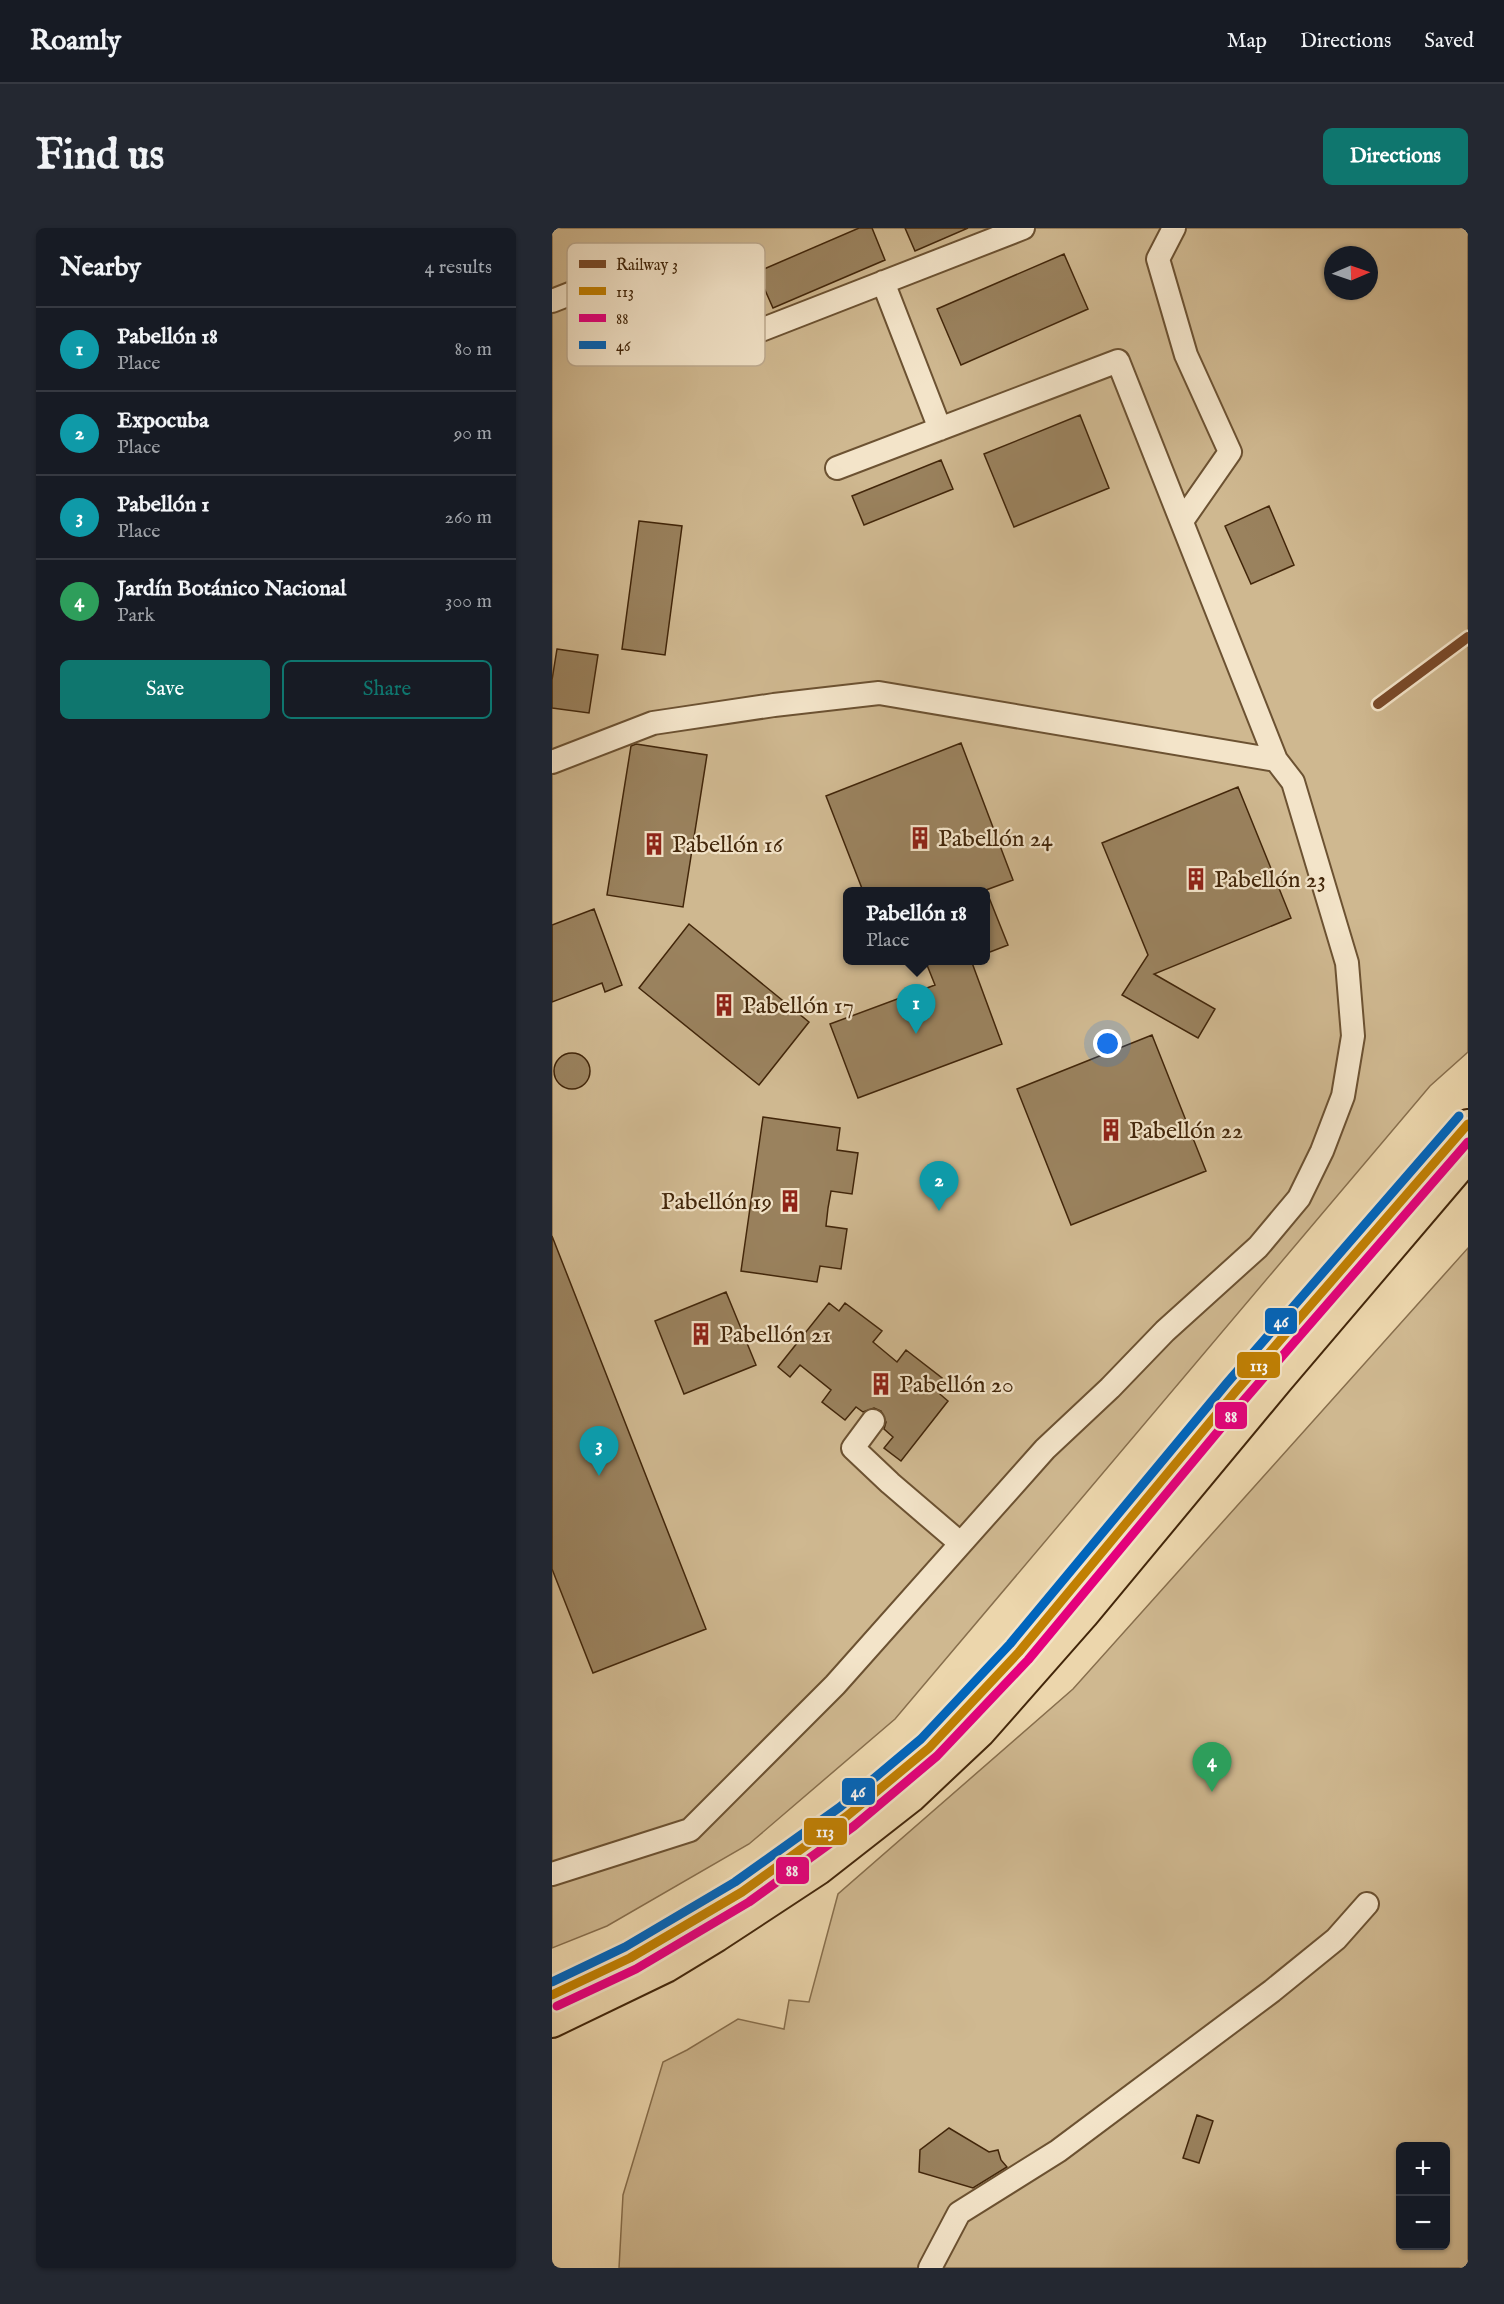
<!DOCTYPE html>
<meta charset="utf-8">
<style>
:root{--surface:#171b24;--page:#242831;--text:#f1f3f6;--muted:#9ea1a6;--line:#363941;--accent:#0f766e}
body{margin:0;font-family:"IM FELL English",serif;background:var(--page);color:var(--text)}
.controls{position:absolute;right:18px;bottom:18px;display:grid;overflow:hidden;border-radius:9px;box-shadow:0 2px 4px #0004}
.controls button{width:54px;height:54px;display:grid;place-items:center;padding:0;border:0;border-bottom:2px solid var(--line);background:var(--surface);color:var(--text);font:30px sans-serif}
.compass{position:absolute;left:772px;top:18px;width:54px;height:54px;border-radius:50%;background:var(--surface);box-shadow:0 2px 4px #0004;rotate:88deg}
.you{position:absolute;left:556px;top:816px;width:21px;height:21px;margin:-15px;border:4px solid #fff;border-radius:50%;background:#1a73e8;box-shadow:0 0 0 9px #1a73e833}
.badge{display:grid;place-items:center;width:39px;height:39px;border-radius:50%;background:var(--accent);color:#fff;font-size:20px;font-weight:700}
.pin{position:absolute;translate:-50% -50px;filter:drop-shadow(0 2px 3px #0008)}
.pin::after{content:'';position:absolute;top:32px;width:21px;height:18px;background:inherit;clip-path:polygon(0 0,100% 0,50% 100%)}
.popup{position:absolute;left:291px;top:659px;width:147px;height:78px;box-sizing:border-box;display:grid;place-content:center;border-radius:9px;background:var(--surface);filter:drop-shadow(0 2px 4px #0005);font-size:20px;white-space:nowrap;color:var(--muted)}
.popup b{font-size:22px;color:var(--text)}
.popup::after{content:'';position:absolute;left:50%;top:100%;margin-left:-12px;border:12px solid transparent;border-top-color:var(--surface)}
.list{margin:0;padding:0;list-style:none}
h2{display:flex;justify-content:space-between;align-items:center;height:78px;margin:0;padding:0 24px;font-size:26px}
h2 small{font-size:20px;font-weight:400;color:var(--muted)}
.list li{display:grid;grid-template-columns:39px 1fr auto;gap:18px;align-items:center;box-sizing:border-box;height:84px;padding:0 24px;border-top:2px solid var(--line)}
.list b{display:block;font-size:22px;white-space:nowrap}
.list p{margin:0;font-size:20px;white-space:nowrap;color:var(--muted)}
.list em{font-size:20px;font-style:normal;color:var(--muted)}
.actions{display:flex;gap:12px;padding:18px 24px}
.actions a{flex:1;padding:14px 0;border:2px solid var(--accent);border-radius:9px;text-align:center;font-size:21px;color:var(--accent)}
.actions .main{background:var(--accent);color:#fff}
.map{position:relative;flex:none;width:916px;height:2040px;overflow:hidden;border-radius:9px}
header{display:flex;align-items:center;gap:36px;box-sizing:border-box;height:84px;padding:0 30px;background:var(--surface);border-bottom:2px solid var(--line)}
header strong{font-size:28px}
nav{display:flex;gap:33px;margin-inline-start:auto;font-size:21px}
.intro{display:flex;align-items:center;justify-content:space-between;box-sizing:border-box;height:144px;padding:0 36px}
h1{margin:0;font-size:42px}
.button{padding:15px 27px;border-radius:9px;background:var(--accent);color:#fff;font-size:21px;font-weight:700}
main{display:flex;gap:36px;padding:0 36px}
aside{flex:1;background:var(--surface);border-radius:9px;box-shadow:0 2px 4px #0004}
.map>svg:first-child{display:block}
.green{fill:#cfb890;stroke:#886f4d;stroke-width:1.5;fill-rule:evenodd}
.building{fill:#9a825e;stroke:#42260a;stroke-width:1.5}
.lines{fill:none;stroke-linecap:round;stroke-linejoin:round}
.minor-casing{stroke:#6c5232;stroke-width:26}
.major-casing{stroke:#42260a;stroke-width:32}
.minor{stroke:#f3e4c9;stroke-width:22}
.major{stroke:#ecd6ac;stroke-width:28}
.bus-1-casing{stroke:#f3e4c9;stroke-width:14}
.bus-2-casing{stroke:#f3e4c9;stroke-width:14}
.bus-3-casing{stroke:#f3e4c9;stroke-width:14}
.bus-1{stroke:#c18003;stroke-width:9}
.bus-2{stroke:#e5007d;stroke-width:9}
.bus-3{stroke:#0065bd;stroke-width:9}
.rail-1-casing{stroke:#f3e4c9;stroke-width:15}
.rail-1{stroke:#7a4b2a;stroke-width:10}
.labels{text-anchor:middle;stroke-width:4.5;stroke-linejoin:round;paint-order:stroke}
.poi-label{font-size:24px;fill:#42260a;stroke:#f3e4c9;text-anchor:start}
.key{fill:#f3e4c9;stroke:#beab90;stroke-width:1.5}
.key-label{font-size:16px;fill:#42260a}
.line-badge{stroke:#f3e4c9;stroke-width:2}
.badge-label{font-size:16px;text-anchor:middle;font-weight:bold;fill:#fff}
</style>
<header>
<strong>Roamly</strong>
<nav><a>Map</a><a>Directions</a><a>Saved</a></nav>
</header>
<div class="intro"><h1>Find us</h1><a class="button">Directions</a></div>
<main>
<aside>
<h2>Nearby<small>4 results</small></h2>
<ul class="list">
<li><span class="badge" style="background:#0f9aa8">1</span><div><b>Pabellón 18</b><p>Place</p></div><em>80 m</em></li>
<li><span class="badge" style="background:#0f9aa8">2</span><div><b>Expocuba</b><p>Place</p></div><em>90 m</em></li>
<li><span class="badge" style="background:#0f9aa8">3</span><div><b>Pabellón 1</b><p>Place</p></div><em>260 m</em></li>
<li><span class="badge" style="background:#2e9e5b">4</span><div><b>Jardín Botánico Nacional</b><p>Park</p></div><em>300 m</em></li>
</ul>
<div class="actions"><a class="main">Save</a><a>Share</a></div>
</aside>
<div class="map">
<svg width="916" height="2040" viewBox="0 0 916 2040">
<rect width="100%" height="100%" fill="#ecd6ac"/>
<filter id="stains"><feTurbulence type="fractalNoise" baseFrequency=".00333" numOctaves="4"/><feColorMatrix values="0 0 0 0 .2 0 0 0 0 .09 0 0 0 0 .02 0 0 0 .5 -.17"/></filter>
<radialGradient id="worn" r=".72"><stop offset=".6" stop-color="#630" stop-opacity="0"/><stop offset="1" stop-color="#630" stop-opacity=".3"/></radialGradient>
<path class="green" d="M 0,0 L 916,0 L 916,824 L 878,858 L 343,1491 L 197,1616 L 55,1698 L 0,1720 ZM 781,27 L 817,27 L 817,63 L 781,63 ZM 295,664 L 433,664 L 433,732 L 295,732 Z
M 916,1020 L 916,2040 L 67,2040 L 71,1967 L 111,1834 L 135,1822 L 186,1791 L 232,1801 L 237,1772 L 257,1774 L 286,1666 L 521,1461 ZM 848,1918 L 894,1918 L 894,2018 L 848,2018 Z"/>
<path class="building" d="M 307,0 L 320,0 L 333,32 L 221,80 L 205,44 Z
M 353,0 L 416,0 L 363,23 Z
M 512,26 L 536,81 L 409,137 L 385,81 Z
M 528,187 L 557,260 L 462,299 L 432,226 Z
M 389,232 L 401,261 L 312,297 L 300,268 Z
M 717,278 L 742,337 L 699,356 L 673,298 Z
M 87,293 L 130,298 L 113,427 L 70,421 Z
M 5,421 L 46,427 L 37,485 L 0,480 L 0,452 Z
M 409,515 L 461,652 L 434,662 L 456,717 L 433,726 L 433,663 L 311,663 L 274,568 Z
M 84,516 L 155,527 L 131,679 L 55,667 L 79,518 Z
M 686,559 L 739,690 L 602,746 L 663,781 L 646,810 L 570,767 L 596,727 L 550,615 Z
M 42,681 L 70,757 L 53,764 L 50,755 L 0,774 L 0,697 Z
M 137,696 L 257,794 L 207,857 L 87,760 Z
M 373,732 L 419,732 L 450,816 L 306,870 L 278,796 L 383,757 Z
M 600,807 L 654,943 L 519,997 L 465,861 Z
M2 843a18 18 0 1 1 36 0a18 18 0 1 1-36 0Z
M 211,889 L 288,900 L 285,922 L 306,925 L 300,966 L 279,963 L 276,980 L 274,998 L 295,1001 L 289,1041 L 268,1038 L 265,1054 L 189,1043 Z
M 0,1008 L 154,1401 L 41,1445 L 0,1341 Z
M 174,1064 L 204,1137 L 132,1166 L 103,1093 Z
M 277,1075 L 287,1083 L 293,1075 L 330,1103 L 321,1114 L 345,1134 L 354,1122 L 390,1150 L 382,1161 L 396,1173 L 349,1233 L 332,1220 L 341,1209 L 332,1201 L 334,1194 L 329,1183 L 322,1180 L 311,1184 L 304,1179 L 293,1192 L 270,1174 L 279,1162 L 248,1137 L 238,1149 L 226,1139 Z
M 645,1887 L 661,1893 L 647,1935 L 631,1930 Z
M 397,1900 L 437,1924 L 446,1922 L 449,1932 L 455,1939 L 421,1960 L 367,1944 L 368,1922 Z"/>
<g class="lines">
<g class="minor-casing">
<path id="minor" d="M 622,0 L 606,31 L 634,127 L 678,224 L 630,293
M 331,54 L 388,201
M 0,73 L 94,36 L 124,32 L 150,35 L 167,47 L 191,109 L 471,0
M 0,534 L 101,495 L 222,477 L 327,465 L 724,532
M 321,1193 L 301,1220 L 338,1255 L 408,1315
M 0,1646 L 138,1602 L 283,1457 L 493,1221 L 558,1160 L 613,1103 L 706,1019 L 747,970 L 770,923 L 791,868 L 801,808 L 795,735 L 741,554 L 724,532 L 566,133 L 285,240
M 378,2040 L 407,1985 L 506,1923 L 720,1763 L 784,1711 L 815,1676"/>
</g>
<g class="major-casing">
<path id="major" d="M 0,1767 C 106,1722 205,1659 295,1588 C 332,1559 370,1529 402,1495 C 491,1403 570,1300 651,1202 C 738,1098 827,998 916,896
M 0,1795 L 114,1740 L 165,1709 L 267,1642 L 359,1570 L 429,1504 L 532,1387 L 727,1152 L 916,930"/>
</g>
<use href="#minor" class="minor"/>
<use href="#major" class="major"/>
<g class="bus-1-casing">
<path id="bus-1" d="M 0,1767 L 78,1730 L 190,1664 L 295,1588 L 377,1520 L 467,1424 L 684,1163 L 916,896"/>
</g>
<g class="bus-2-casing">
<path id="bus-2" d="M 5,1778 L 84,1741 L 197,1674 L 302,1598 L 385,1528 L 476,1432 L 693,1171 L 916,914"/>
</g>
<g class="bus-3-casing">
<path id="bus-3" d="M 0,1754 L 73,1719 L 183,1654 L 288,1579 L 369,1511 L 458,1416 L 675,1155 L 907,888"/>
</g>
<use href="#bus-1" class="bus-1"/>
<use href="#bus-2" class="bus-2"/>
<use href="#bus-3" class="bus-3"/>
<g class="rail-1-casing">
<path id="rail-1" d="M 826,476 L 916,409"/>
</g>
<use href="#rail-1" class="rail-1"/>
</g>
<defs>
<g id="building-bare" transform="scale(1.8)"><path d="M-4-6H4V6H1V3H-1V6H-4ZM-2.5-4.3h1.7v1.8h-1.7ZM.8-4.3h1.7v1.8H.8ZM-2.5-1h1.7V.8h-1.7ZM.8-1h1.7V.8H.8Z" fill="#8f2418" stroke="#f3e4c9" stroke-width="2.5" paint-order="stroke"/></g>
</defs>
<g fill-rule="evenodd">
<use href="#building-bare" x="368" y="610"/>
<use href="#building-bare" x="102" y="616"/>
<use href="#building-bare" x="644" y="651"/>
<use href="#building-bare" x="172" y="777"/>
<use href="#building-bare" x="559" y="902"/>
<use href="#building-bare" x="238" y="973"/>
<use href="#building-bare" x="149" y="1106"/>
<use href="#building-bare" x="329" y="1156"/>
</g>
<g class="labels">
<g class="poi-label">
<text x="386" y="618">Pabellón 24</text>
<text x="120" y="624">Pabellón 16</text>
<text x="662" y="659">Pabellón 23</text>
<text x="190" y="785">Pabellón 17</text>
<text x="577" y="910">Pabellón 22</text>
<text x="220" y="981" text-anchor="end">Pabellón 19</text>
<text x="167" y="1114">Pabellón 21</text>
<text x="347" y="1164">Pabellón 20</text>
</g>
</g>
<rect x="15" y="15" width="198" height="123" rx="9" class="key"/>
<rect x="27" y="32" width="27" height="8" fill="#7a4b2a"/>
<rect x="27" y="59" width="27" height="8" fill="#c18003"/>
<rect x="27" y="86" width="27" height="8" fill="#e5007d"/>
<rect x="27" y="113" width="27" height="8" fill="#0065bd"/>
<g class="key-label">
<text x="64" y="42">Railway 3</text>
<text x="64" y="69">113</text>
<text x="64" y="96">88</text>
<text x="64" y="123">46</text>
</g>
<g class="line-badge">
<rect x="712" y="1079" width="34" height="28" rx="6" fill="#0065bd"/>
<rect x="684" y="1123" width="45" height="28" rx="6" fill="#c18003"/>
<rect x="662" y="1173" width="34" height="29" rx="6" fill="#e5007d"/>
<rect x="289" y="1549" width="35" height="29" rx="6" fill="#0065bd"/>
<rect x="251" y="1589" width="45" height="29" rx="6" fill="#c18003"/>
<rect x="223" y="1628" width="35" height="29" rx="6" fill="#e5007d"/>
</g>
<g class="badge-label">
<text x="729" y="1099">46</text>
<text x="707" y="1143">113</text>
<text x="679" y="1194">88</text>
<text x="306" y="1569">46</text>
<text x="273" y="1609">113</text>
<text x="240" y="1648">88</text>
</g>
<rect width="100%" height="100%" filter="url(#stains)"/>
<rect width="100%" height="100%" fill="url(#worn)"/>
</svg>
<div class="controls">
<button>+</button>
<button>−</button>
</div>
<svg class="compass" viewBox="-18 -18 36 36"><path d="M0-13l5 13h-10z" fill="#e53935"/><path d="M0 13l5-13h-10z" fill="#9ea1a6"/></svg>
<div class="you"></div>
<div class="pin badge" style="left:364px;top:806px;background:#0f9aa8">1</div>
<div class="popup"><b>Pabellón 18</b>Place</div>
<div class="pin badge" style="left:387px;top:983px;background:#0f9aa8">2</div>
<div class="pin badge" style="left:47px;top:1248px;background:#0f9aa8">3</div>
<div class="pin badge" style="left:660px;top:1564px;background:#2e9e5b">4</div>
</div>
</main>
